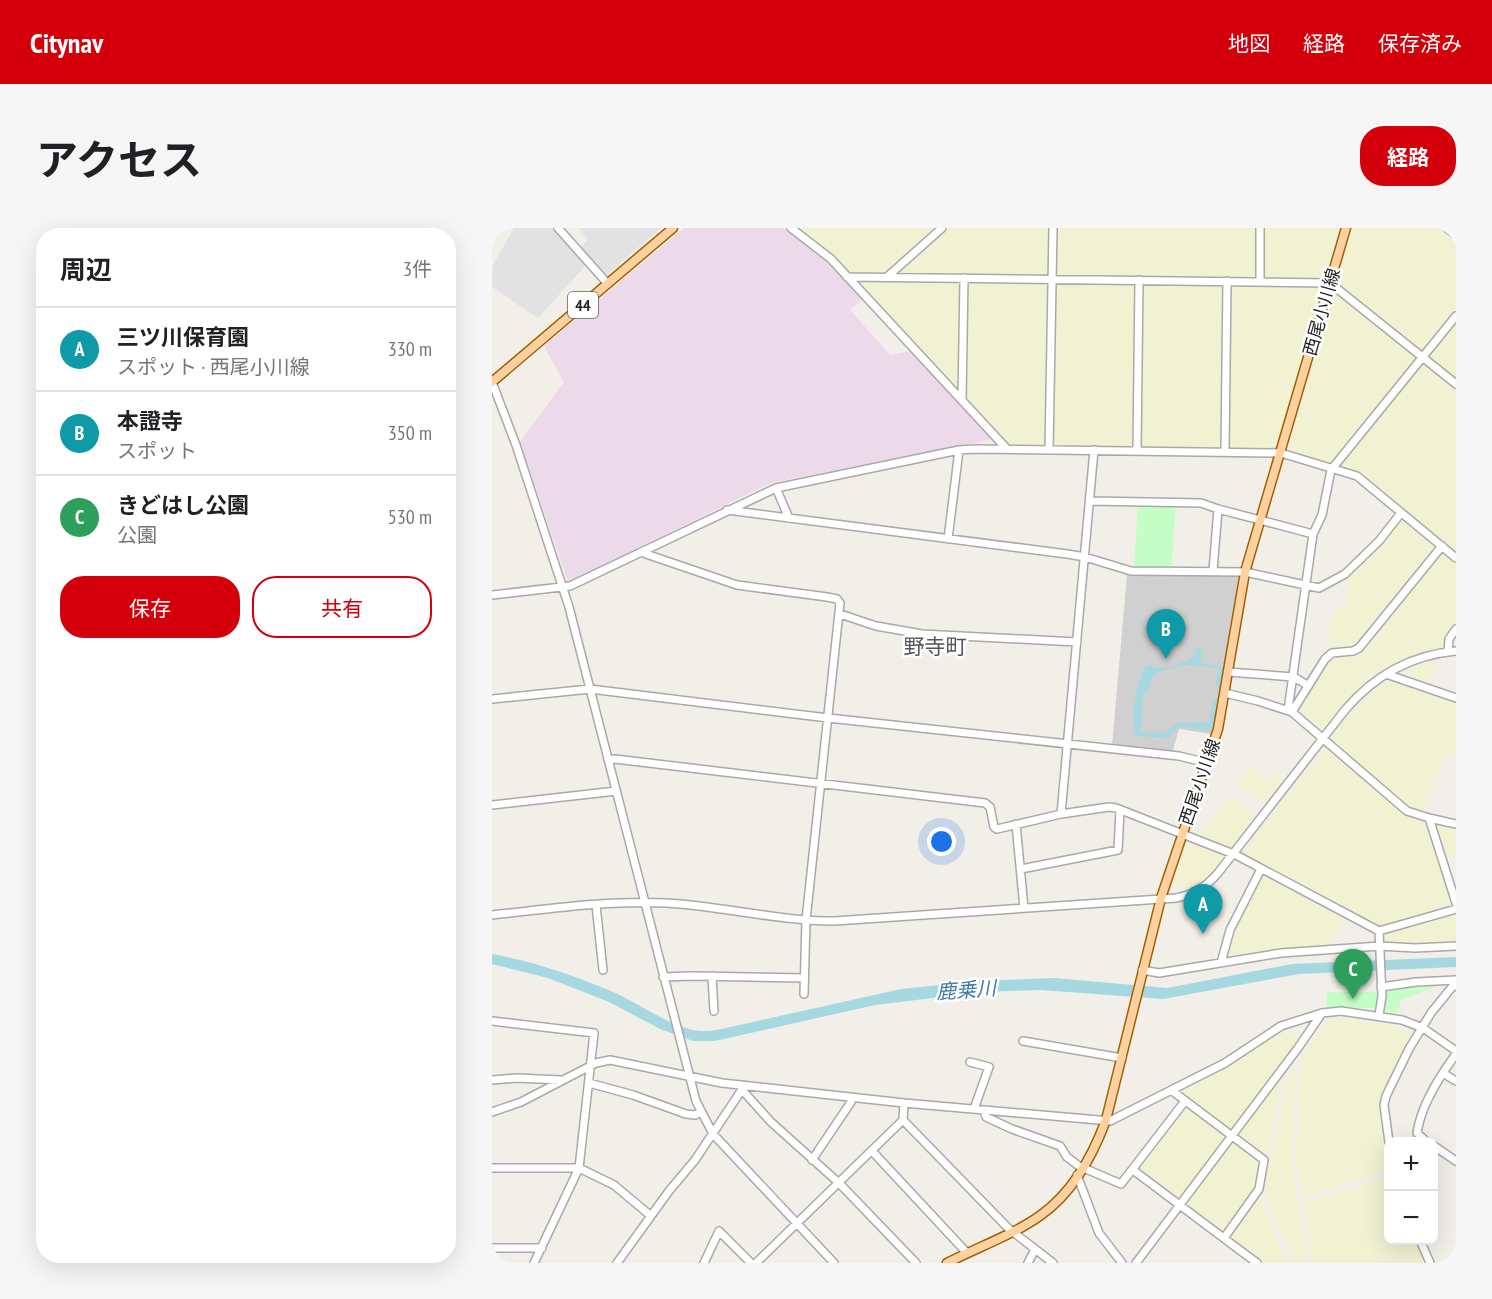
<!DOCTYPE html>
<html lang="ja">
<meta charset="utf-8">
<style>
:root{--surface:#fff;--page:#f6f6f6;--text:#202124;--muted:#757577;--line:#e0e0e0;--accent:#d3000c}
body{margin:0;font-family:"PT Sans Narrow","Noto Sans JP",sans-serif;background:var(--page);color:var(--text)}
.controls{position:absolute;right:18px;bottom:18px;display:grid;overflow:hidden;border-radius:12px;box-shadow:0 6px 24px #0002}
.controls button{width:54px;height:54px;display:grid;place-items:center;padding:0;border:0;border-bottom:2px solid var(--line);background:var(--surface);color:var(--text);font:30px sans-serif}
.you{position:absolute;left:450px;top:614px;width:21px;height:21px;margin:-15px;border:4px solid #fff;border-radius:50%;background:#1a73e8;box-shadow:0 0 0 9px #1a73e833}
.badge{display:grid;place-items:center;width:39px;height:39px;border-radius:50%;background:var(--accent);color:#fff;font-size:20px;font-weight:700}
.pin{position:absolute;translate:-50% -50px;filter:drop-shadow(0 2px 3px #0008)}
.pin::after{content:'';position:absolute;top:32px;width:21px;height:18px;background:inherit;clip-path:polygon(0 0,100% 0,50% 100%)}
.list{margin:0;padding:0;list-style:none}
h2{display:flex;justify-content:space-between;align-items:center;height:78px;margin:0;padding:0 24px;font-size:26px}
h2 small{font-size:20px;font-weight:400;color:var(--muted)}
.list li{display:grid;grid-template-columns:39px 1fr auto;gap:18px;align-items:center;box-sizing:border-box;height:84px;padding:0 24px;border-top:2px solid var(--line)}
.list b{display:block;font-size:22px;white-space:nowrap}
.list p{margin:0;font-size:20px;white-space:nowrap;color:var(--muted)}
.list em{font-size:20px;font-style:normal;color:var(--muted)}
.actions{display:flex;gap:12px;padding:18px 24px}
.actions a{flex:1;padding:14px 0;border:2px solid var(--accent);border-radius:24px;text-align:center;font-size:21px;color:var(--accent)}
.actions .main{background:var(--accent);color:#fff}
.map{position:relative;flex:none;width:964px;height:1035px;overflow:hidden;border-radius:24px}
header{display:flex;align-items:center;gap:36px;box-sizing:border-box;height:84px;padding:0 30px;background:var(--accent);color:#fff}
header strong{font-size:28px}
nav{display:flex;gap:33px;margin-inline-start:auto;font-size:21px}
.intro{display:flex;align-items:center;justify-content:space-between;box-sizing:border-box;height:144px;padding:0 36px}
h1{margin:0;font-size:42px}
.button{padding:15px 27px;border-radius:24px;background:var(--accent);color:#fff;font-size:21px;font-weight:700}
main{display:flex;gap:36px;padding:0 36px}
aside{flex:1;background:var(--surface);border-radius:24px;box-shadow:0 6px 24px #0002}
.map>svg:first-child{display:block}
.industrial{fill:#ecd9e9}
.religious{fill:#d0d0d0}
.farmland{fill:#f1f2d2}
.park{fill:#c4fdc5}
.parking{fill:#e2e2e2}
.water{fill:#a6d8e2}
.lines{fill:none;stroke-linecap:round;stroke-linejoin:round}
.minor-casing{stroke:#a9a9a9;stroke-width:10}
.major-casing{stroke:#9f6100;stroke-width:11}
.minor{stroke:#fff;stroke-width:7}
.major{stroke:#ffd1a0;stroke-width:8}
.labels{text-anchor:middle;stroke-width:5;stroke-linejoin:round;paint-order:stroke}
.shield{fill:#fff;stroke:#646464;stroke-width:1.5}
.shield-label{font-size:16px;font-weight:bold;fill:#222}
.street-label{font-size:18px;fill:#222;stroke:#fff}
.water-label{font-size:20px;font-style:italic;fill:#407aa9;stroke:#fff}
.quarter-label{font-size:21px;fill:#555;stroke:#fff}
</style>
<header>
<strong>Citynav</strong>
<nav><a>地図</a><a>経路</a><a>保存済み</a></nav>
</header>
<div class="intro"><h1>アクセス</h1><a class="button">経路</a></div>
<main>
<aside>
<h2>周辺<small>3件</small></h2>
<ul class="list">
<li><span class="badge" style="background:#0f9aa8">A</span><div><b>三ツ川保育園</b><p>スポット · 西尾小川線</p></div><em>330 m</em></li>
<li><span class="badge" style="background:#0f9aa8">B</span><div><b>本證寺</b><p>スポット</p></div><em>350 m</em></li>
<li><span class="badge" style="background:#2e9e5b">C</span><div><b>きどはし公園</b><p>公園</p></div><em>530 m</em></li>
</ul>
<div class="actions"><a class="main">保存</a><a>共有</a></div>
</aside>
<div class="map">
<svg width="964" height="1035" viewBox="0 0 964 1035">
<rect width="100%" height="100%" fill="#f2eee8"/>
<path class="industrial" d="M 192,0 L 291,0 L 327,27 L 371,71 L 358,82 L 398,127 L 419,123 L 502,211 L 278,255 L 76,354 L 28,214 L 72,154 L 52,118 Z"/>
<path class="religious" d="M 635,346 L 747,346 L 727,471 L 720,506 L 687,501 L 680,525 L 620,519 Z"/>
<path class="farmland" d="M 306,0 L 849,0 L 784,221 L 518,217 L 513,213 L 356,45 Z
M 860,0 L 964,0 L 964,325 L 865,244 L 795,224 Z
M 911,293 L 943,318 L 861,418 L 838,419 L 837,395 L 844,380 L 855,374 L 855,352 Z
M 951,323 L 964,334 L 964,393 L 953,406 L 951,419 L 880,445 L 832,501 L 807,482 L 837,432 L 861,429 Z
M 943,433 L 939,455 L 911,443 Z
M 898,450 L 964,472 L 964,529 L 952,526 L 945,553 L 942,553 L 931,587 L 917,581 L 837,512 L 867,475 Z
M 833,521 L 914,587 L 934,593 L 963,679 L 890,700 L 885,699 L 747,626 Z
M 760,538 L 776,553 L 784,545 L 794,552 L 774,576 L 745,557 Z
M 739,568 L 764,588 L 737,623 L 705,609 Z
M 943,593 L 964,598 L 964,626 L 952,629 L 941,596 Z
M 695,611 L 732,626 L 732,629 L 717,648 L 699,661 L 680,656 Z
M 772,645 L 853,688 L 836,720 L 734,732 L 740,704 L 769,646 Z
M 964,684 L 964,716 L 893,717 L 890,714 L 890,706 L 893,703 Z
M 844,789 L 902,798 L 921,806 L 893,861 L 889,874 L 896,944 L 810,969 L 804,928 L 809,830 L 835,794 Z
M 794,801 L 809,811 L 739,904 L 688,865 L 739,837 Z
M 804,836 L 800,929 L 814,1035 L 803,1035 L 779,983 L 773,959 L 792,864 L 796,847 Z
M 792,845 L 774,928 L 746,907 Z
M 694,876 L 736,908 L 690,972 L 686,972 L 645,941 Z
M 741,912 L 769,932 L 764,960 L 732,1004 L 693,975 Z
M 896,950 L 896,1012 L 924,1013 L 933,1035 L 819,1035 L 811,974 Z
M 767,966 L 795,1035 L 769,1035 L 735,1010 Z"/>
<path class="park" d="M 646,276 L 684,277 L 679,341 L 642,340 Z
M 923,756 L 950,756 L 909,772 L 905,785 L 892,781 L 893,764 L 895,761 Z
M 835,764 L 887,764 L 886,780 L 835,779 Z"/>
<path class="parking" d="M 22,0 L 64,0 L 95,36 L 46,90 L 0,59 L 0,39 Z
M 87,0 L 169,0 L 113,48 L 88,20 L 96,12 Z"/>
<path class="water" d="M 706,420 L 710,420 L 709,435 L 731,439 L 728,459 L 723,458 L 727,440 L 693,437 L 666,444 L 659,452 L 657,461 L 651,468 L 649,504 L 672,505 L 686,495 L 717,494 L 722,470 L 729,471 L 720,503 L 690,499 L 685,501 L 676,510 L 644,508 C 638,494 644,455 652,442 L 651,439 L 656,439 L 657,437 L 660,437 L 661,440 L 680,439 L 703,428 L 704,421 Z
M 0,726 C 40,733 81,747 119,763 C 145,774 169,793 197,801 C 206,804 216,803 225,802 L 409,761 L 487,753 L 562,750 L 675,760 L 800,736 L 964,729 L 964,739 L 807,746 L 671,771 L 549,762 L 490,764 L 383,777 L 223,813 L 201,813 L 168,801 L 117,774 L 56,750 L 0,736 Z"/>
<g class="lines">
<g class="minor-casing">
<path id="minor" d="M 66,0 L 116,56
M 299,0 L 339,31 L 515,221
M 955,0 L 964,7
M 355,49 L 838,55 L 964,156
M 395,49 L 450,0
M 768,53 L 768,0
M 0,154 L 24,217 L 77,379 L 204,873 L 221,906 L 342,1035
M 470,172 L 472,50
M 557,221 L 561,0
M 645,222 L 647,52
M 733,223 L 735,53
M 284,260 L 297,290
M 598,273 L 709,275 L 726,281
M 235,282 L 575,326 L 593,329 L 639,343 L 753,344 L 827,360 L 853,346 L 887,313 L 909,285
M 456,311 L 467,222
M 151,323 L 154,326 L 245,357 L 335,369 L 345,371 L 348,375 L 314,692 L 312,766
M 721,343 L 726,281 L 821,306
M 0,367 L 78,358 L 284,260 L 467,222 L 483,221 L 789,225 L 865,248 L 964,330
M 348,386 L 384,398 L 430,406 L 585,414
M 956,424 L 957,411 L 964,401
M 736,444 L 802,449 L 815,457
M 894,446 L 964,470
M 733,465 L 766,473 L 800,484 L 915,583 L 937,590 L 964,596
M 0,471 L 98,461 L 336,490 L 687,528 L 716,535
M 796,482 L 821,306 L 830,287 L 839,242 L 964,88
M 800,484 L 833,431 L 840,425 L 861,423 L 867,420 L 950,318
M 116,532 L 123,531 L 493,575 L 498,579 L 502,599 L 505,601 L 569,586 L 617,579 L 624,580 L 744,627 L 887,703 L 964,681
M 0,577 L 124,563
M 569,586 L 602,222
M 937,590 L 964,675
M 524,596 L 532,680
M 529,641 L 626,622 L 628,582
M 104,677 L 111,742
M 0,687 C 57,681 116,672 174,675 C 230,678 286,693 342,693 L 684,670 C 702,667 715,658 726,645 L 853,482 C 882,448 919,427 964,423
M 887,703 L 890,768 L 887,787
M 729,735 L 738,702 L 769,641
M 650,742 L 667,745 L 789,725 L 888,718 L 923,720 L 964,718
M 220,748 L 222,783
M 171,749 L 200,748 L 312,750
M 889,759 L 924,754 L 964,752
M 0,793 L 102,805 L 87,940 L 42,1035
M 531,813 L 630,830
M 478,834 L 497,839 L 482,881
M 951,845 L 964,853
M 0,852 L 25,850 L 69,852
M 97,855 L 141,867 L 194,886 L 203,887 L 209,884
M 679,862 L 772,932 L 767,961 L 732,1010
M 251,863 L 279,894 L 347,955 L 424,1035
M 492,882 L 494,889 L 520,901 L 568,918 L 575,929 L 587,938 L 629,956 L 693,873
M 0,884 L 29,874 L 104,835 L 118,832 L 230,855 L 412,875 L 618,893 L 733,835 L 789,798 L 830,785 L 849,783 L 910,792 L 931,800 L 964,823
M 411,892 L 516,1000 L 561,1035
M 897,914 L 892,877 L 894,868 L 917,821 L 939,785 L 960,759 L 964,758
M 935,914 L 925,905 C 929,877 947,849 964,826
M 942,918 L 964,933
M 380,923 L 475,1025
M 320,932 L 359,874 L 360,869
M 0,940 L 87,940 L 122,957 L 159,988
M 641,942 L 765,1035
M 585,947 L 607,1005 L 630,1035
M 928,1012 L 938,1035
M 0,1020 L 50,1020
M 125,1035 L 177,963 L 203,932 L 251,860
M 212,1035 L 227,1003 L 259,1035
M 264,1035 L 411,892 L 412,875
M 536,1035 L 543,1021
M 644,1035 L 806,820 L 830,785"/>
</g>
<g class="major-casing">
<path id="major" d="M 0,154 L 181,0
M 455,1035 C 484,1020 523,1006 549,987 C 580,965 601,927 614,892 L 669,670 L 726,501 L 753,344 L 854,0"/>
</g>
<use href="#minor" class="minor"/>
<use href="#major" class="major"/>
</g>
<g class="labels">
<rect class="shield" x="76" y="64" width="30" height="26" rx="4.5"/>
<g class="shield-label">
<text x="91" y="83">44</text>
</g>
<g class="street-label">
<text transform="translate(830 84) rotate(-74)" y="6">西尾小川線</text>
<text transform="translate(708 554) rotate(-71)" y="6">西尾小川線</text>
</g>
<g class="water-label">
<text transform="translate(474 762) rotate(-4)" y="7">鹿乗川</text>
</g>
<g class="quarter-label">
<text x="443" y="426">野寺町</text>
</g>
</g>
</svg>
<div class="controls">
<button>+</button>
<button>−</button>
</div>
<div class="you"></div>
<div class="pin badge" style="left:711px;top:706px;background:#0f9aa8">A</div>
<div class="pin badge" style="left:674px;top:431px;background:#0f9aa8">B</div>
<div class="pin badge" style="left:861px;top:771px;background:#2e9e5b">C</div>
</div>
</main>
